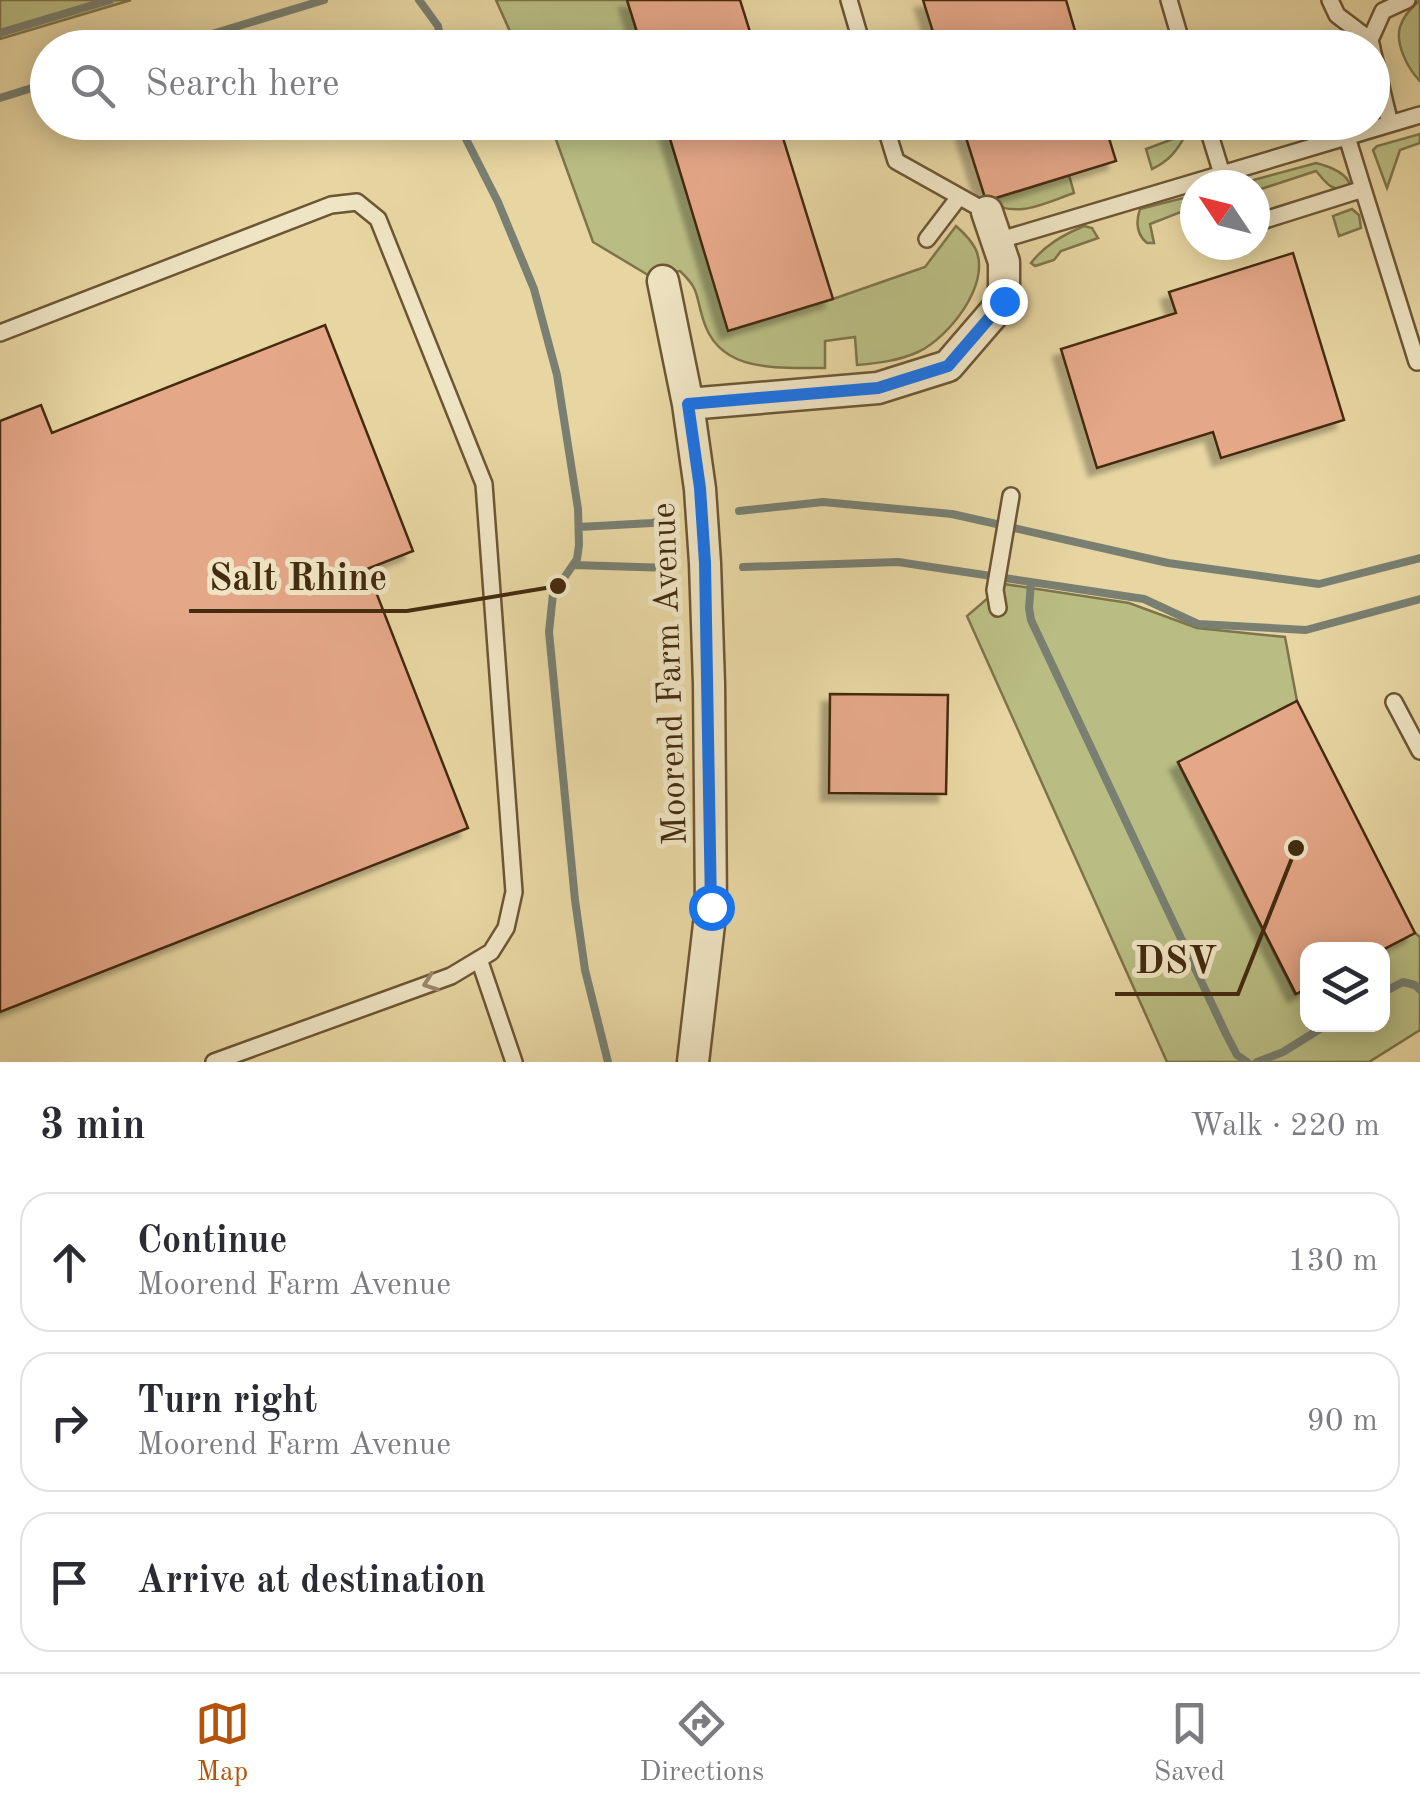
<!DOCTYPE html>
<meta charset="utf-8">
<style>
:root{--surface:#fff;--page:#f2f2f3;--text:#2b2b33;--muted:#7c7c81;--line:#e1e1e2;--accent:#b45309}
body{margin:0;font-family:"Old Standard TT",serif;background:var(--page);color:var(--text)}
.controls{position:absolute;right:30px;bottom:30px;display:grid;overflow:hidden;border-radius:20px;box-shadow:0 5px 25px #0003}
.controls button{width:90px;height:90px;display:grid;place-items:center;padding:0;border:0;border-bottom:2px solid var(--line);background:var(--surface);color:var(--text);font:50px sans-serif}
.compass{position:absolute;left:1180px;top:170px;width:90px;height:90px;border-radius:50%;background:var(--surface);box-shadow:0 5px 25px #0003;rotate:305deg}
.stop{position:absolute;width:30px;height:30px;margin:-22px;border:8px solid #1a73e8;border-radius:50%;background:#fff}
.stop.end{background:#1a73e8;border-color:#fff;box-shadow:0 2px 10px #0008}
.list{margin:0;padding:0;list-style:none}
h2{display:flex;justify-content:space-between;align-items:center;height:130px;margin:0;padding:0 40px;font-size:42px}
h2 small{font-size:32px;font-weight:400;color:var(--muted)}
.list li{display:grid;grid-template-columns:65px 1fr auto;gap:30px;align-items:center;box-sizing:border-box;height:140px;margin:0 20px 20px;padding:0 20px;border:2px solid var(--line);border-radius:30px}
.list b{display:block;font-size:38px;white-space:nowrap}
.list p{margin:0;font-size:32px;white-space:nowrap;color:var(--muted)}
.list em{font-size:32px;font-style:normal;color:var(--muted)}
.icon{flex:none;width:55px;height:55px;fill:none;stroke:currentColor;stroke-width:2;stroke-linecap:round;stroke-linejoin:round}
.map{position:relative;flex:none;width:1420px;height:1062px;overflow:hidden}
.search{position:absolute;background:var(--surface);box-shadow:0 5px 25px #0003;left:30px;right:30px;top:30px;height:110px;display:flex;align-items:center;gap:25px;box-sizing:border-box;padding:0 35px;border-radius:55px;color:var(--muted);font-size:38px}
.sheet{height:610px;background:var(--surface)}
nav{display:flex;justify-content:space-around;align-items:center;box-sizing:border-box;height:140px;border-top:2px solid var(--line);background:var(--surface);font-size:28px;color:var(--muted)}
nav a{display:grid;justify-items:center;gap:5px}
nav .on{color:var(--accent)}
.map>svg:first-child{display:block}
.green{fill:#b9bd83;stroke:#7e744a;stroke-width:2.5}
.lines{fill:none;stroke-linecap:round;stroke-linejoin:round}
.stream{stroke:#797f71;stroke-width:8}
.building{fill:#e4a788;stroke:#442c10;stroke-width:2.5;filter:url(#shadow)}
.lane-casing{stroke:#6d5634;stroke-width:20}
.street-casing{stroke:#6d5634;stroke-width:35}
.lane{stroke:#efe4c3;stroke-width:15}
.street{stroke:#efe4c3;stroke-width:30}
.oneway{stroke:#9a886a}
.route{stroke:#1a73e8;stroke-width:12}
.labels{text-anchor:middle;stroke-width:10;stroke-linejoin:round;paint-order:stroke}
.street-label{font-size:35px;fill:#442c10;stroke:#efe4c3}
.leader{fill:none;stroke:#442c10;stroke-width:4}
.callout-dot{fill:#442c10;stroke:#efe4c3;stroke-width:4}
.callout-label{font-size:38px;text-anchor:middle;font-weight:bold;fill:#442c10;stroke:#efe4c3;stroke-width:10;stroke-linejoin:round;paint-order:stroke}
</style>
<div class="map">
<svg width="1420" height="1062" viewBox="0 0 1420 1062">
<defs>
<filter id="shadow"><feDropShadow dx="-8" dy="8" stdDeviation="2.5" flood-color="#0004"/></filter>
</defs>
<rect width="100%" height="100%" fill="#e7d6a2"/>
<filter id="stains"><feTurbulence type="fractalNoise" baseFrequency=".002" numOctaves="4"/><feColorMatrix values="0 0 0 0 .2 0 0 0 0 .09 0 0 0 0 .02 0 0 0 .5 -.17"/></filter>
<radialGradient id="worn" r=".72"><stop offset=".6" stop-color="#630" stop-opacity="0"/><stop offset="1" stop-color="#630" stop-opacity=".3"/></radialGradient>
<path class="green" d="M 0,0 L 131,0 L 0,39 Z
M 496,0 L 627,0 L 642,47 L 517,47 Z
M 1420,0 L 1420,81 C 1408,69 1395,44 1400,27 C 1403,16 1412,7 1420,0 Z
M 550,123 L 665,123 L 729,330 L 833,299 L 925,267 L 956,226 C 964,233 972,241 976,250 C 991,285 948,338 918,352 C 898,361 878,363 857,365 L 855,337 L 825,341 L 825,368 C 779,367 719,375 703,319 C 695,294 700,290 680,271 L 648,275 L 593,242 Z
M 1186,134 C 1177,151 1169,161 1152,169 L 1146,149 Z
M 1420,134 L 1420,143 L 1400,150 L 1387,188 L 1373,150 L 1377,146 Z
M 1316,163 C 1328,166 1345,172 1350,184 L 1347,189 C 1331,192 1325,181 1316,171 L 1255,191 L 1255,185 L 1235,185 Z
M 1069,175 L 1074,193 C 1042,204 1018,219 986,201 Z
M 1195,195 L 1195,229 L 1191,230 L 1183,211 L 1150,224 L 1154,243 L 1147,243 C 1136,234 1136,221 1140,209 Z
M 1352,209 L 1359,215 L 1361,228 L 1339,236 L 1333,216 Z
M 1084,226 L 1092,228 L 1098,238 L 1061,251 L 1054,260 L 1035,266 L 1031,263 C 1045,245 1063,235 1084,226 Z
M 1004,584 L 1129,603 L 1197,628 L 1285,637 L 1297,701 L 1178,763 L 1295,994 L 1307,988 L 1308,1024 L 1382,1024 L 1383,950 L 1415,933 L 1420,937 L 1420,1030 L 1369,1062 L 1167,1062 L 967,616 Z"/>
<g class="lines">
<path class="stream" d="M 419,0 L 438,26 L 442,48
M 0,33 L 110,0
M 166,48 L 324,0
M 0,98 L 48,83
M 461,122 L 466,139 L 498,202 L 534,289 L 557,375 L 578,509 L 579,545 L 577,559 L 553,594 L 549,632 L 575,900 L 585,970 L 608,1062
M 739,511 L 823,502 L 952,514 L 1168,563 L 1319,584 L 1420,558
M 579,527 L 652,523 L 674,519
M 573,565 L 671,568
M 743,567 L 898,562 L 1144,599 L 1198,624 L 1306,630 L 1420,599
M 1031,582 L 1029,608 L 1031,620 L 1226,1034 L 1237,1055 L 1247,1062
M 1382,993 L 1403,982 L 1415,985 L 1420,990
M 1257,1062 L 1283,1052 L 1328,1024"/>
</g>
<path class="building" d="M 627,0 L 740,0 L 755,48 L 642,48 Z
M 923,0 L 1066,0 L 1080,48 L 938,48 Z
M 665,122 L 778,122 L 833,299 L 728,331 Z
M 961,122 L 1104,122 L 1116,161 L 986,201 Z
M 1293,253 L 1344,420 L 1221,458 L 1213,432 L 1097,468 L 1061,349 L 1176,313 L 1169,292 Z
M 325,325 L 413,551 L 367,569 L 468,828 L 0,1012 L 0,421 L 41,405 L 52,433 Z
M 830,694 L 948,695 L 946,794 L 829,793 Z
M 1297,701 L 1415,933 L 1382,950 L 1308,949 L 1308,988 L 1296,994 L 1178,762 Z"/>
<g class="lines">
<g class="lane-casing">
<path id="lane" d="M 849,0 L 863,48
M 1169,0 L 1183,48
M 1330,0 L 1337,15 L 1370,40
M 1372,48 L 1370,40 L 1383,11 L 1407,0
M 1372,49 L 1390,124
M 884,122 L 896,161 L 987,212
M 1206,122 L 1222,174
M 1363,189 L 1417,362
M 1255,223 L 1363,189 L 1347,137
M 927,239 L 959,197
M 997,241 L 1420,115
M 0,333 L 331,205 L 357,202 L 378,219 L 484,484 L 514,892 L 506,928 L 491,952 L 451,976 L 214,1062
M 998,608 L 995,590 L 1011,496
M 1394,702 L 1420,751
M 479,959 L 514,1062"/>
</g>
<g class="street-casing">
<path id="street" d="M 663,281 L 688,404 L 700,489 L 705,563 L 709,684 L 711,907 L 693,1062
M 688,404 L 878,388 L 948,366 L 1004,301 L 1004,262 L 987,212"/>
</g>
<use href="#lane" class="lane"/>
<use href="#street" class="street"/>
</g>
<defs><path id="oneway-chevron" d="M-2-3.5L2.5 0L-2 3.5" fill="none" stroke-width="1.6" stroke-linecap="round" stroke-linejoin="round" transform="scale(2.5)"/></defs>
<use class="oneway" href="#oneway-chevron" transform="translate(430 983) rotate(160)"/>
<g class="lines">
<path class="route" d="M 711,907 L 705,563 L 700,488 L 688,404 L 878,388 L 948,366 L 1004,301"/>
</g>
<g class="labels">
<g class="street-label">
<text transform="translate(668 674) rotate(-92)" y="12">Moorend Farm Avenue</text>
</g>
</g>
<path class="leader" d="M558 586L407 611H189M1296 848L1238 994H1115"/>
<g class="callout-dot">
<circle cx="558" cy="586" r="10"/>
<circle cx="1296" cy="848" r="10"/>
</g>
<g class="callout-label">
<text x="298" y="590">Salt Rhine</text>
<text x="1176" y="973">DSV</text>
</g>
<rect width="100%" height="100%" filter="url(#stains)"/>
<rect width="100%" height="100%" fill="url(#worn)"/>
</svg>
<div class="controls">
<button><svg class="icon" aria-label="layers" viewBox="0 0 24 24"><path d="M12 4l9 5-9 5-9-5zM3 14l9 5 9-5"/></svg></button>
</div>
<svg class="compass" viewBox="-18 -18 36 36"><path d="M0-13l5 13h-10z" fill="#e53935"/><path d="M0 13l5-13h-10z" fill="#7c7c81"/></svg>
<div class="stop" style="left:711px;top:907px"></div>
<div class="stop end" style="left:1004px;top:301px"></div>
<div class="search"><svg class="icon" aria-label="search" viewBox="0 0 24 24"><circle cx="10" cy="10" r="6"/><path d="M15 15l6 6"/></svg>Search here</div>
</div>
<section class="sheet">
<h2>3 min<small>Walk · 220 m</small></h2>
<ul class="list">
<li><svg class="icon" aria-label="ahead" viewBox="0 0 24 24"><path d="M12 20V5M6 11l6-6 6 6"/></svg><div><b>Continue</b><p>Moorend Farm Avenue</p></div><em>130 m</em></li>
<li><svg class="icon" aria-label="right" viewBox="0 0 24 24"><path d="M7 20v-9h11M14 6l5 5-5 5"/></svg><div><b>Turn right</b><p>Moorend Farm Avenue</p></div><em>90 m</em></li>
<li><svg class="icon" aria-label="arrive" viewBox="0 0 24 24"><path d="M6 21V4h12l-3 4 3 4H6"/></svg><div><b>Arrive at destination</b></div></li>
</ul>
</section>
<nav>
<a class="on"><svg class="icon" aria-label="map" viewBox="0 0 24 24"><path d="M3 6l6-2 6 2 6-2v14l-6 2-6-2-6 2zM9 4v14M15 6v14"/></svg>Map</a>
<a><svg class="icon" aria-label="directions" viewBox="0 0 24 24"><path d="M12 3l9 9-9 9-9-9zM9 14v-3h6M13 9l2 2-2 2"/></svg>Directions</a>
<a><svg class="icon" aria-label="saved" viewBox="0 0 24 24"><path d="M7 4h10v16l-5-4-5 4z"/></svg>Saved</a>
</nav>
